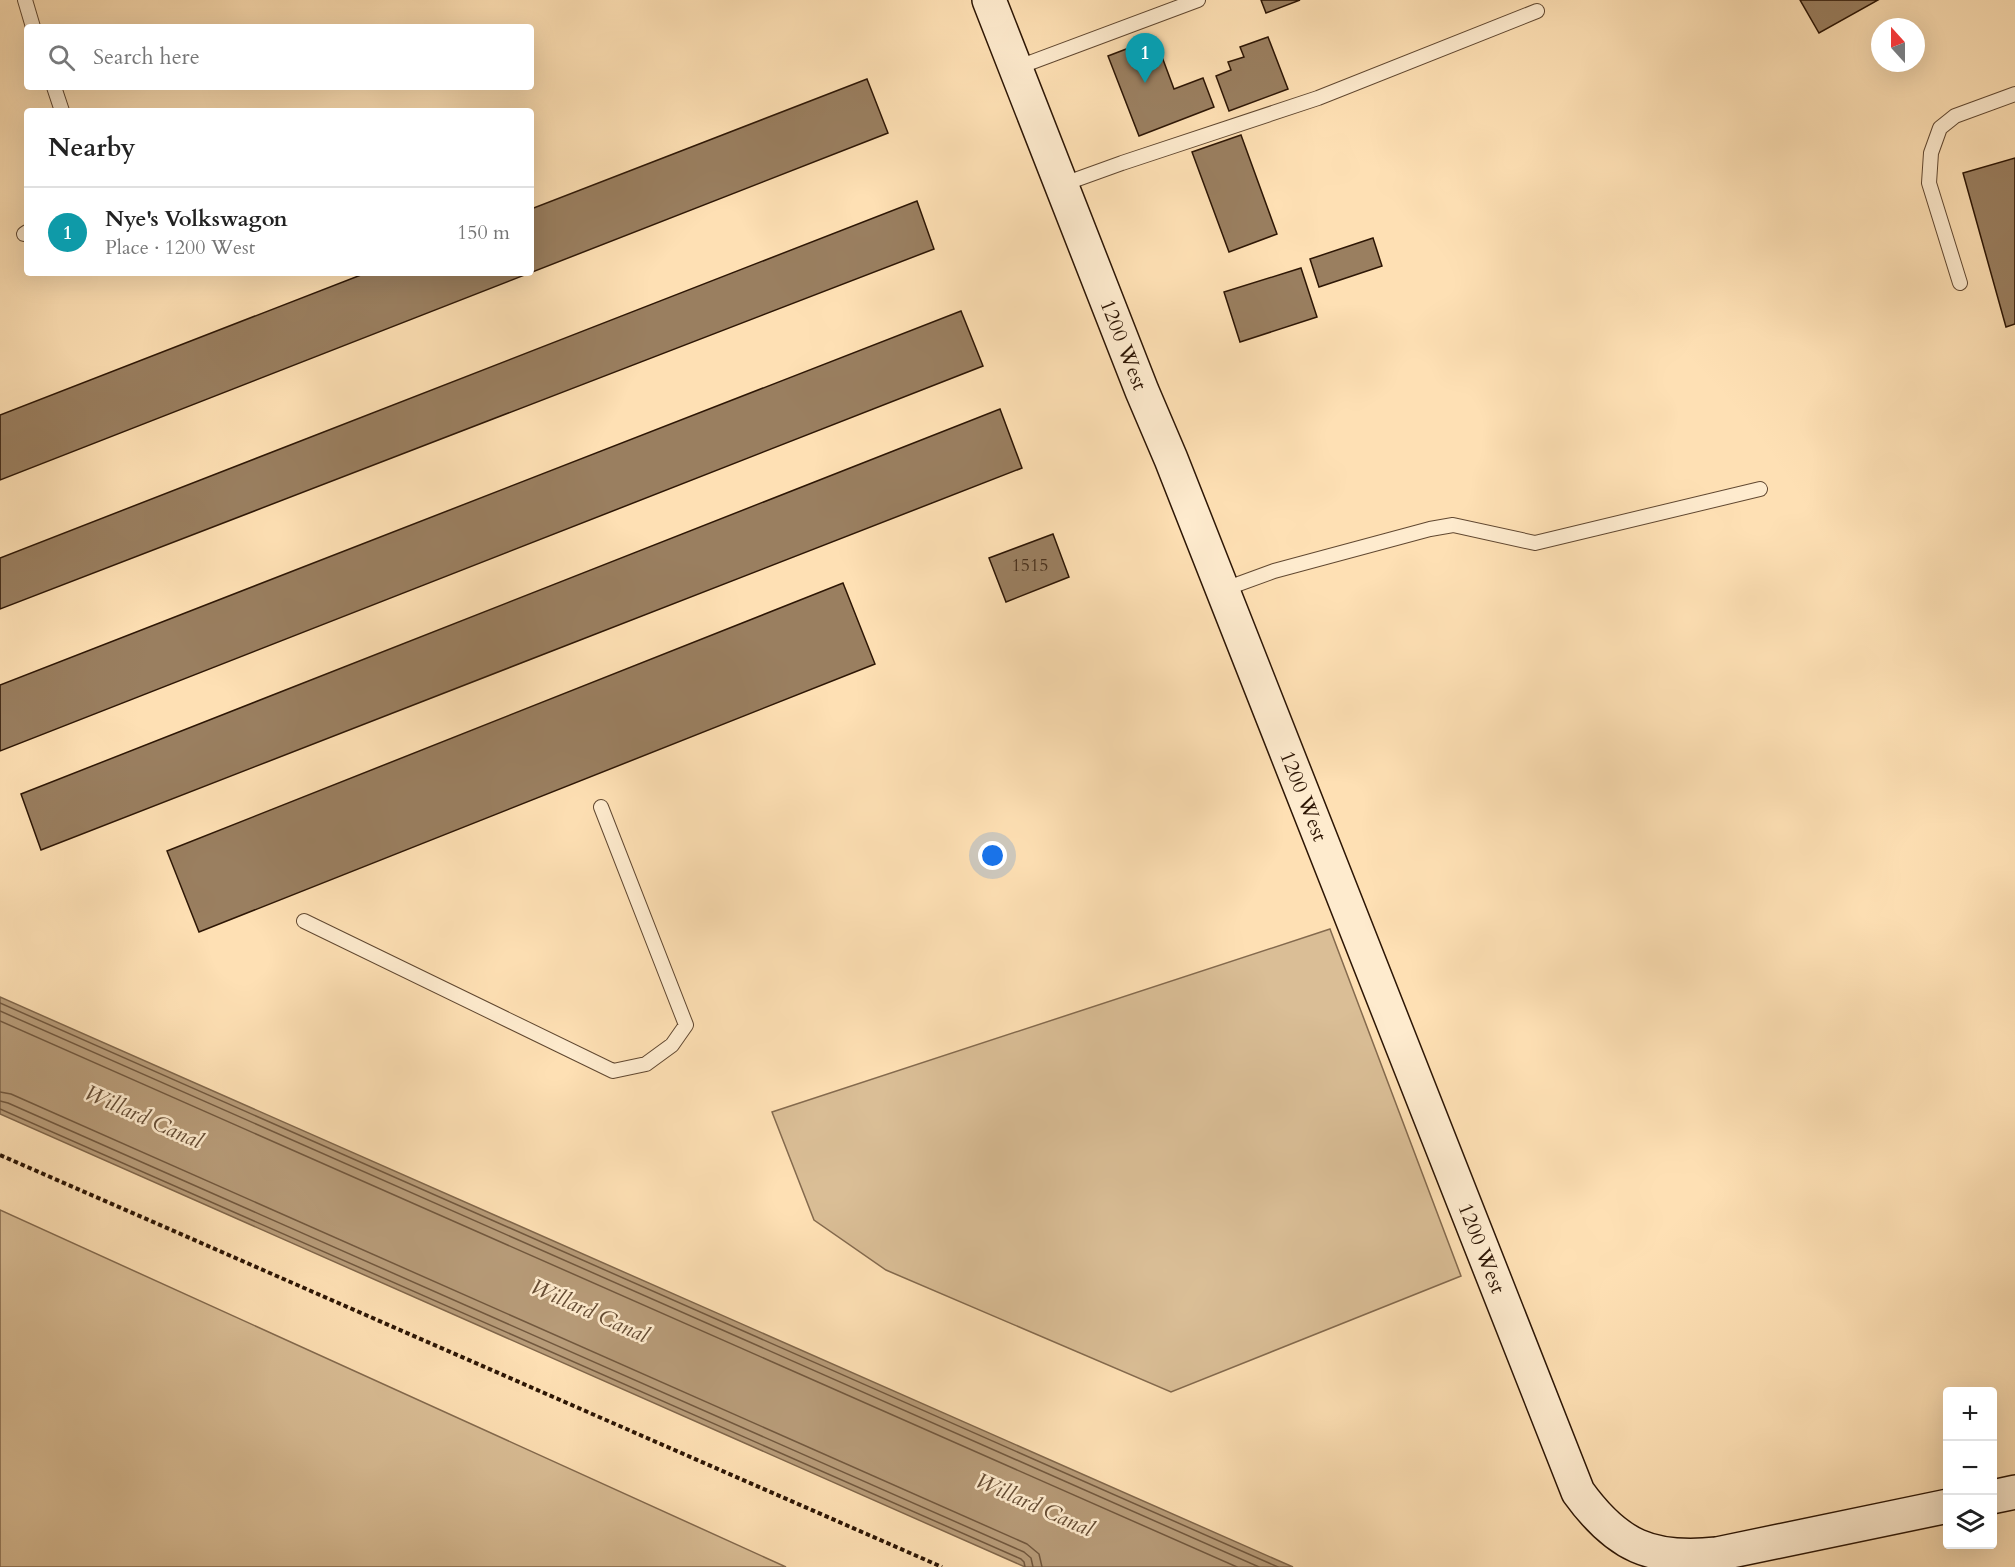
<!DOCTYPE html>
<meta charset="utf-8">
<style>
:root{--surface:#fff;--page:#f2f2f2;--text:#222;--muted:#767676;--line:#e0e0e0;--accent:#db2777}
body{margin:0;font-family:Cardo,serif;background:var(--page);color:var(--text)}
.controls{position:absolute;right:18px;bottom:18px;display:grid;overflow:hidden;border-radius:6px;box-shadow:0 6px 24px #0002}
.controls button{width:54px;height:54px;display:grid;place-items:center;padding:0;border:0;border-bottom:2px solid var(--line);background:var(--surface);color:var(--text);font:30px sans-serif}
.compass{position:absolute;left:1871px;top:18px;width:54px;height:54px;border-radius:50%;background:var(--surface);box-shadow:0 6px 24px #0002;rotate:339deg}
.you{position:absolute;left:993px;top:856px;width:21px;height:21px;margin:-15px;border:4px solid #fff;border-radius:50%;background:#1a73e8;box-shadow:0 0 0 9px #1a73e833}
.badge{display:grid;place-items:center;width:39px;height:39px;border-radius:50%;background:var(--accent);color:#fff;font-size:20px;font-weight:700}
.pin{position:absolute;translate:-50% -50px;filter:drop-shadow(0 2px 3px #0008)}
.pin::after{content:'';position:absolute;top:32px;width:21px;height:18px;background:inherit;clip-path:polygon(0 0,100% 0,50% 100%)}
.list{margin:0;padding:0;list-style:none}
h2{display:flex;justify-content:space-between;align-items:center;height:78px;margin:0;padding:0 24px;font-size:26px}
h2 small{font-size:20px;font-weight:400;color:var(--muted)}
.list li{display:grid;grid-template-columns:39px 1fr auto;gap:18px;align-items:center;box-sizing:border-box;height:90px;padding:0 24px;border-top:2px solid var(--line)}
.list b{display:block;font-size:22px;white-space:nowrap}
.list p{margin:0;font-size:20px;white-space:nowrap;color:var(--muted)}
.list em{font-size:20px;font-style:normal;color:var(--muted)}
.icon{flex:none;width:33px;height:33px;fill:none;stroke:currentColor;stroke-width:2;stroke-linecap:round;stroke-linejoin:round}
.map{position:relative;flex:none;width:2015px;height:1567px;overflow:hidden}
.search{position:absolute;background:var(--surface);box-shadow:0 6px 24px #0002;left:24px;top:24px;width:510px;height:66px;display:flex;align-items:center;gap:15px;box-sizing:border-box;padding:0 21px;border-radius:6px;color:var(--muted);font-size:22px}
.panel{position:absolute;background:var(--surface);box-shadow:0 6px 24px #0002;left:24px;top:108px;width:510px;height:168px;border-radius:6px}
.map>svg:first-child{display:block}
.green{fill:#dabe96;stroke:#846a4e;stroke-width:1.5}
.water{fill:#b79b78;stroke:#80664a;stroke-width:1.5}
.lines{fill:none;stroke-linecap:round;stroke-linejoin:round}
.shore{stroke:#72583e;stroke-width:1.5}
.building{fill:#9a7f60;stroke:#2d1605;stroke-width:1.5}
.lane-casing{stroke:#614831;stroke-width:16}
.secondary-casing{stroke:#2d1605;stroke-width:36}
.path{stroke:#2d1605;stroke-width:4;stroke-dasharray:4.5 3;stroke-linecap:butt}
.lane{stroke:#feebce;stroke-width:14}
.secondary{stroke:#feebce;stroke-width:33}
.labels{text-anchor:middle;stroke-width:5;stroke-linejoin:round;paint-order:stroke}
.number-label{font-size:18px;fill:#48301c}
.street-label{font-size:21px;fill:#2d1605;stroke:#feebce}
.water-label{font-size:22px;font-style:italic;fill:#644b33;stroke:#feebce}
</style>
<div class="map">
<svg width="2015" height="1567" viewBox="0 0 2015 1567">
<rect width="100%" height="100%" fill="#fee0b4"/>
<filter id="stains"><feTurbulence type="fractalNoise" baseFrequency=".00333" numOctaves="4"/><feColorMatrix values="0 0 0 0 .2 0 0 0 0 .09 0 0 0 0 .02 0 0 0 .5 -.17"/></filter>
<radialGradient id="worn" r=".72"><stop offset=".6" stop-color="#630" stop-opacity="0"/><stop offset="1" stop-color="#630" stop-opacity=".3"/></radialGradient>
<path class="green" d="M 1330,929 L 1461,1276 L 1171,1392 L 886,1270 L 814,1220 L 772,1112 Z
M 0,1210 L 786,1567 L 0,1567 Z"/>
<path class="water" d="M 0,997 L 1293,1567 L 1025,1567 L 0,1114 Z"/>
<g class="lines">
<path class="shore" d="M 0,1003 L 1278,1567
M 0,1011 L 1259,1567
M 0,1021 L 1237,1567
M 0,1092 L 11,1094 L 1027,1544 L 1039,1554 L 1042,1567
M 0,1101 L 8,1103 L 1024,1552 L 1031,1558 L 1033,1567
M 0,1109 L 1021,1559 L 1024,1562 L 1025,1567"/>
</g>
<path class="building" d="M 1261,0 L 1300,0 L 1266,13 Z
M 1800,0 L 1878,0 L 1819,33 Z
M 1268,37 L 1288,89 L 1229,111 L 1216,76 L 1231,70 L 1228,62 L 1244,57 L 1240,47 Z
M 1155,38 L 1174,89 L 1203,78 L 1214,107 L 1139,136 L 1108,56 Z
M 867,79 L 888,133 L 0,480 L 0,415 L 366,273 L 531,273 L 531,209 Z
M 1241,135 L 1277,234 L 1229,252 L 1192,152 Z
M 2015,158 L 2015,324 L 2006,327 L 1963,173 Z
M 917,201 L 934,249 L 0,609 L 0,558 Z
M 1373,238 L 1382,266 L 1319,287 L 1310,259 Z
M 1301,268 L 1317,317 L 1240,342 L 1224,292 Z
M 961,311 L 983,366 L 0,751 L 0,685 Z
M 1000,409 L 1022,468 L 41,850 L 21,794 Z
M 1053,534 L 1069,577 L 1006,602 L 989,558 Z
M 843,583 L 875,664 L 199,932 L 167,851 Z"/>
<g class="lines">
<g class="lane-casing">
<path id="lane" d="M 25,0 L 33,27
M 1016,68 L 1198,0
M 54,87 L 62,111
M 1061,185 L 1122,163 L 1318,98 L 1537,11
M 24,234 L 27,232
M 1960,283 L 1929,183 L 1931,153 L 1940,128 L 1955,116 L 2015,94
M 1222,590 L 1274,571 L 1430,529 L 1453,525 L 1535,543 L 1760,489
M 304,921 L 613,1071 L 646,1064 L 672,1045 L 686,1025 L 601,807"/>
</g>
<g class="secondary-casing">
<g id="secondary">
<path id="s1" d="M 989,0 L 1142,391 L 1171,459 L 1578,1492 C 1617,1546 1651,1561 1717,1554 L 1948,1506"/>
<path d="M 1992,1497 L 2015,1492"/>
</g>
</g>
<path class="path" d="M 0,1155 L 942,1567"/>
<use href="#lane" class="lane"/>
<use href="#secondary" class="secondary"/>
</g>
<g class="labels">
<g class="number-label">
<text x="1030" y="571">1515</text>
</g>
<g class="street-label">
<text dy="7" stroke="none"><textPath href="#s1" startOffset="370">1200 West</textPath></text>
<text dy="7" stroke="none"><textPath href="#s1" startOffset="856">1200 West</textPath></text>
<text dy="7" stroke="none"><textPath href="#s1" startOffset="1342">1200 West</textPath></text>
</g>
<g class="water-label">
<text transform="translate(144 1116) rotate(24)" y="8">Willard Canal</text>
<text transform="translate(590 1310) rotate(24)" y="8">Willard Canal</text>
<text transform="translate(1035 1504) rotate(24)" y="8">Willard Canal</text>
</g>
</g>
<rect width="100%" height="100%" filter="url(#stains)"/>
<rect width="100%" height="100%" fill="url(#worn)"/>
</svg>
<div class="controls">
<button>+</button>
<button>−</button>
<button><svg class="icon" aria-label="layers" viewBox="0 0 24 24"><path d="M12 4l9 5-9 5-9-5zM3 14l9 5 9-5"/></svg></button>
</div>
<svg class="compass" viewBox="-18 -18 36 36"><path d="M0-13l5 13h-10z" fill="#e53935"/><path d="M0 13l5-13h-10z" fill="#767676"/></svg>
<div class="you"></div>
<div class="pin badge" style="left:1145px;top:83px;background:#0f9aa8">1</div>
<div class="search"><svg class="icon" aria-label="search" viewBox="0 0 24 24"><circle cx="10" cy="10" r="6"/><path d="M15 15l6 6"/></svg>Search here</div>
<section class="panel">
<h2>Nearby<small></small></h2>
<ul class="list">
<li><span class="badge" style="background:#0f9aa8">1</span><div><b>Nye's Volkswagon</b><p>Place · 1200 West</p></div><em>150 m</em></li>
</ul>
</section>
</div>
